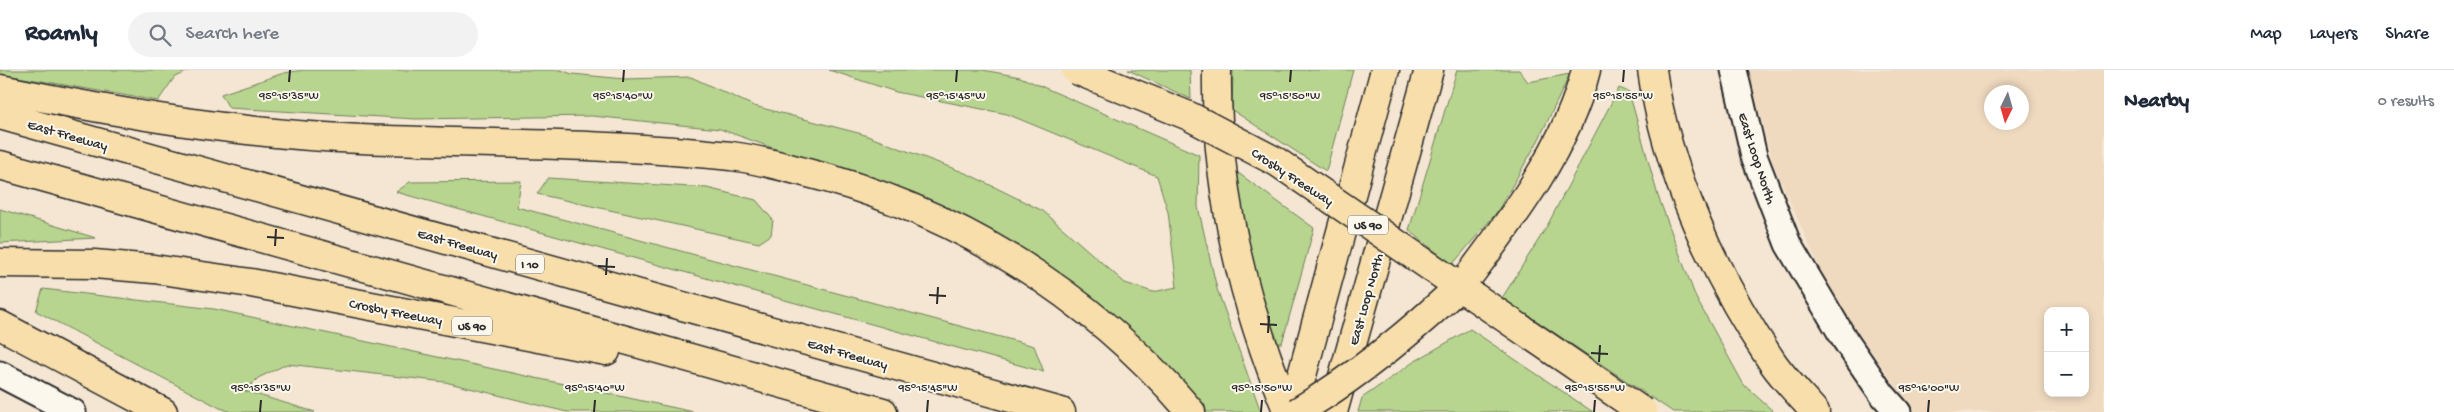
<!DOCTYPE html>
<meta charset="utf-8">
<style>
:root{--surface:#fff;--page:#f2f2f3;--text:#1f2937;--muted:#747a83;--line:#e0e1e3}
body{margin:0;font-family:"Gochi Hand",sans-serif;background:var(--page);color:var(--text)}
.controls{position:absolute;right:15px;bottom:15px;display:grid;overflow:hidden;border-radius:10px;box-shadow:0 2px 8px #0003}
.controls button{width:45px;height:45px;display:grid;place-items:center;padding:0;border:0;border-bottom:1px solid var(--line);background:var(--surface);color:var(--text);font:25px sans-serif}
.compass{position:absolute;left:1984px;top:15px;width:45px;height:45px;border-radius:50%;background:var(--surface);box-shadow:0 2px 8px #0003;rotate:185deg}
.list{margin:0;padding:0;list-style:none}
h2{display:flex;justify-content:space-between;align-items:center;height:65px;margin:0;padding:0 20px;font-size:21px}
h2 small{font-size:16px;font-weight:400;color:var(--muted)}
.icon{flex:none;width:28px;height:28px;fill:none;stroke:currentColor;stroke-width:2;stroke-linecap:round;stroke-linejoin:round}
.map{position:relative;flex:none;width:2104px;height:342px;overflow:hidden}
header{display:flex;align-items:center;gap:30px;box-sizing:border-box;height:70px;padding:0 25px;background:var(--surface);border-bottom:1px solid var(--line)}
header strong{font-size:24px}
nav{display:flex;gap:28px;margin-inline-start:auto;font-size:18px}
.search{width:350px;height:45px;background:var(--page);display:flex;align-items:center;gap:12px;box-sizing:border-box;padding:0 18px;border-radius:28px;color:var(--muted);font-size:19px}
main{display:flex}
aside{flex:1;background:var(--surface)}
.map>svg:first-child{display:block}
.built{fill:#efdac0;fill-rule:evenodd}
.green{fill:#b7d58e;stroke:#71805c}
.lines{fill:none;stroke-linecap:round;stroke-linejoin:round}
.secondary-casing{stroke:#2b2b2b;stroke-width:29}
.motorway-casing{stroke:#2b2b2b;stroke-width:31}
.secondary{stroke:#fbf7ec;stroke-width:25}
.motorway{stroke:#f8deab;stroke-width:28}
.motorway-bridge-casing{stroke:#2b2b2b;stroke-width:31;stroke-linecap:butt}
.motorway-bridge{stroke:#f8deab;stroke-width:28}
.ticks{fill:none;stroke:#2b2b2b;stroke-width:2}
.labels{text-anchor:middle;stroke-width:4;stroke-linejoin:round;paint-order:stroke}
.shield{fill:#fbf7ec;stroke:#696865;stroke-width:1}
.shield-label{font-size:12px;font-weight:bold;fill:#2b2b2b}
.street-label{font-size:14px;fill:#2b2b2b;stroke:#fbf7ec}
.ticks-label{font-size:12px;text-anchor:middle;fill:#2b2b2b;stroke:#fbf7ec;stroke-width:4;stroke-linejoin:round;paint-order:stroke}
</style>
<header>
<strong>Roamly</strong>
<div class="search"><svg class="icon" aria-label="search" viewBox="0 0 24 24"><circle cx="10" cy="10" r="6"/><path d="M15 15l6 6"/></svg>Search here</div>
<nav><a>Map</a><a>Layers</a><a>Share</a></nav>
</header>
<main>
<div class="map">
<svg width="2104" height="342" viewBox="0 0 2104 342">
<rect width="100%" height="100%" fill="#f4e6d2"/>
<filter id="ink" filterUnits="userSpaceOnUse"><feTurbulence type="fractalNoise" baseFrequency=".02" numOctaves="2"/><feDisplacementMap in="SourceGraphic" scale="10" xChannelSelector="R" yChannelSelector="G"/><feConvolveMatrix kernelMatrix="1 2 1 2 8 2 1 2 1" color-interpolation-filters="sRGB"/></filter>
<g filter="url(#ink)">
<path class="built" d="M 1747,0 L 2104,0 L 2104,342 L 1914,342 L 1831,224 L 1774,96 ZM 1992,22 L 2022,22 L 2022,52 L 1992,52 ZM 2048,241 L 2085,241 L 2085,323 L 2048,323 Z"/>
<path class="green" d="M 0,0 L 190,0 L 174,8 L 158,31 L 0,4 Z
M 304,0 L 561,0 L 572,4 L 625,9 L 691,7 L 754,36 L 862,64 L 968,104 L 1043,141 L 1125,213 L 1153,222 L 1177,217 L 1168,142 L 1157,106 L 1007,44 L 896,22 L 829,0 L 983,0 L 1020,7 L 1199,85 L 1198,137 L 1217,219 L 1261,342 L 1201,342 L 1040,195 L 935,132 L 795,86 L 720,59 L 592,46 L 416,49 L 229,38 L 221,24 L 284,3 Z
M 1128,0 L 1190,0 L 1191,29 Z
M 1233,0 L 1353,0 L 1326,101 L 1232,40 Z
M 1457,0 L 1519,0 L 1528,12 L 1570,4 L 1538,71 L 1497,142 L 1452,195 L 1409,160 Z
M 1619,18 L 1629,22 L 1658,126 L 1696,228 L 1744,315 L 1774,342 L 1673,342 L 1502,228 L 1546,158 Z
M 1234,100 L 1314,158 L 1282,273 L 1275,273 L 1241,165 Z
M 548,108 L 707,118 L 756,130 L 773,150 L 771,165 L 759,173 L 537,124 Z
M 521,111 L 517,137 L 1034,276 L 1044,302 L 396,122 L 410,112 Z
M 0,139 L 96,168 L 0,173 Z
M 43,219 L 214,239 L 694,342 L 567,342 L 445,312 L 287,294 L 258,308 L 245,321 L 315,342 L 232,342 L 220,338 L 36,241 Z
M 1470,259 L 1593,342 L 1358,342 L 1362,328 L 1412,293 Z"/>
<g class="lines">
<g class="secondary-casing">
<path id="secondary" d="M 1734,0 L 1754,86 L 1788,174 L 1845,270 L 1882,324 L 1898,342
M 0,304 L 73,342"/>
</g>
<g class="motorway-casing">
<path id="motorway" d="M 1217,0 C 1215,118 1243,234 1288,342
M 1652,0 C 1666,101 1716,209 1773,293 C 1785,310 1801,326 1815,342
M 0,19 C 119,43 239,64 361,69 C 484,74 608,73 731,86 C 754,89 778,95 800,101 C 952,138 1090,223 1191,342
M 0,45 L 1061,342
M 0,95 L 883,342
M 0,193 L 94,194 L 154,199 L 251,213 L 606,281
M 1466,210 C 1513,148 1567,77 1586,0
M 0,255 L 163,342
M 1292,342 L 1385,0
M 1333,342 L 1429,0"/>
</g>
<use href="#secondary" class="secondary"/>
<use href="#motorway" class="motorway"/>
<g class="motorway-bridge-casing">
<path id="motorway-bridge" d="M 1076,0 L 1189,46 L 1277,92 L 1643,342
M 1297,342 C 1359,305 1414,260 1466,210"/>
</g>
<use href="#motorway-bridge" class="motorway-bridge"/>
</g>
</g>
<path class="ticks" d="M 289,12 L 290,0M 623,12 L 624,0M 956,12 L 957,0M 1290,12 L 1291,0M 1623,12 L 1624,0M 267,167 L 284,168M 275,176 L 276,159M 598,196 L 615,197M 606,205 L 607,188M 929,225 L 946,226M 937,234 L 938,217M 1260,254 L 1277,255M 1268,263 L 1269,246M 1591,283 L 1608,284M 1599,292 L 1600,275M 260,342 L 261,330M 594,342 L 595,330M 927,342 L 928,330M 1261,342 L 1262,330M 1594,342 L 1595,330M 1928,342 L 1929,330"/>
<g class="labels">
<g class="shield">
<rect x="1348" y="145.5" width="40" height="19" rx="4"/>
<rect x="516" y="184.5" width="28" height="19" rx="4"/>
<rect x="452" y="246.5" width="40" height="19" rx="4"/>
</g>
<g class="shield-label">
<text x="1368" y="159">US 90</text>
<text x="530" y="198">I 10</text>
<text x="472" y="260">US 90</text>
</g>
<g class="street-label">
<text transform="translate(68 64) rotate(16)" y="5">East Freeway</text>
<text transform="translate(1758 88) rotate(72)" y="5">East Loop North</text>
<text transform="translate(1293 106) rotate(33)" y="5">Crosby Freeway</text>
<text transform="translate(458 173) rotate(16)" y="5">East Freeway</text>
<text transform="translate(1365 229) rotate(-74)" y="5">East Loop North</text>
<text transform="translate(396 241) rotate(11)" y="5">Crosby Freeway</text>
<text transform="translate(848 283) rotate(16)" y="5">East Freeway</text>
</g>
</g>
<g class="ticks-label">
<text x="289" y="29">95°15'35"W</text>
<text x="623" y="29">95°15'40"W</text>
<text x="956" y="29">95°15'45"W</text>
<text x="1290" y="29">95°15'50"W</text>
<text x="1623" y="29">95°15'55"W</text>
<text x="261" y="321">95°15'35"W</text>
<text x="595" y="321">95°15'40"W</text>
<text x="928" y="321">95°15'45"W</text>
<text x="1262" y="321">95°15'50"W</text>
<text x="1595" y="321">95°15'55"W</text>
<text x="1929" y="321">95°16'00"W</text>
</g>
</svg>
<div class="controls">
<button>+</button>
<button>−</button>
</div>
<svg class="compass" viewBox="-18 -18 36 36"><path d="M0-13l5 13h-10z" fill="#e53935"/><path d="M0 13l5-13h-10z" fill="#747a83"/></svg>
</div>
<aside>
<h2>Nearby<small>0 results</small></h2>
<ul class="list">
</ul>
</aside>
</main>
